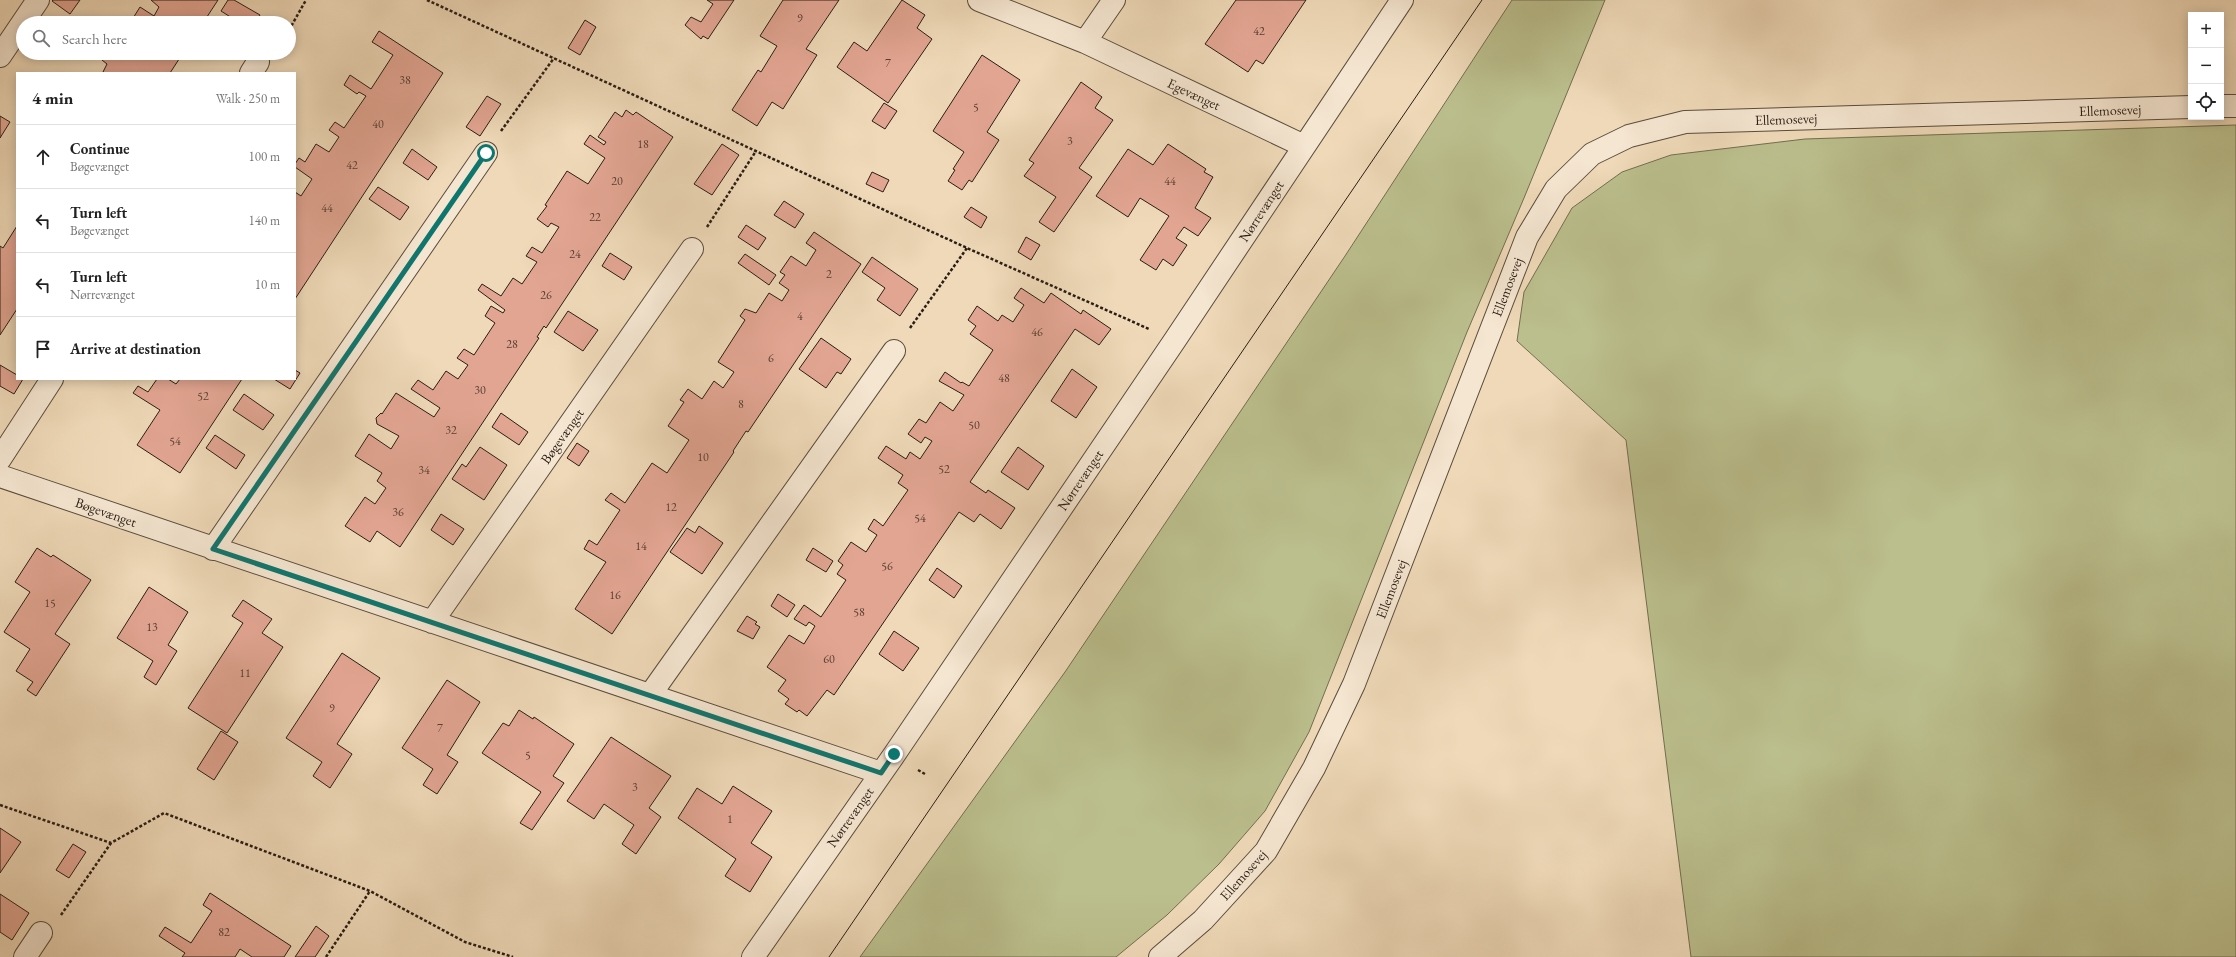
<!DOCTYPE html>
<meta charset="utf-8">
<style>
:root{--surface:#fff;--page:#f2f2f2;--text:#222;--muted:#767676;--line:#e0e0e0}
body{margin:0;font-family:"EB Garamond",serif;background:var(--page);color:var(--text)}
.controls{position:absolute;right:12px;top:12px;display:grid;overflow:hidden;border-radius:0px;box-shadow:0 2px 10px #0003}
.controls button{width:36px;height:36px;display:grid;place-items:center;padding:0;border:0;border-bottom:1px solid var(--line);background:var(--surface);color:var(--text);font:20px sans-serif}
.stop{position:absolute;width:12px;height:12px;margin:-9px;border:3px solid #0f766e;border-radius:50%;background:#fff}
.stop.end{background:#0f766e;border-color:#fff;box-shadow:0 1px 4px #0008}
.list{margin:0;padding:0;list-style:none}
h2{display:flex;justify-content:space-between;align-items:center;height:52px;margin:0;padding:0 16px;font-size:17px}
h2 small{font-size:13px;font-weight:400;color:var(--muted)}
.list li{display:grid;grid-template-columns:26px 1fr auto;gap:12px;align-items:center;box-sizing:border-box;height:64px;padding:0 16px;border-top:1px solid var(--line)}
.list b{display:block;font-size:15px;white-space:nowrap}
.list p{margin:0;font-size:13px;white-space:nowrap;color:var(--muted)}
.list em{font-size:13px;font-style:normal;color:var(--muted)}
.icon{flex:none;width:22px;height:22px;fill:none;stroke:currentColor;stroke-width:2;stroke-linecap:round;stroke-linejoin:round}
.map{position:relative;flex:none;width:2236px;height:957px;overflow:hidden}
.search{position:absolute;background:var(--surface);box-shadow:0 2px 10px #0003;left:16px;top:16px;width:280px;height:44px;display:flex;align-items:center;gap:10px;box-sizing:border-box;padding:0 14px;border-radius:22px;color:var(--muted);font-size:15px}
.panel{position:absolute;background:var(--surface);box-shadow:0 2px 10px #0003;left:16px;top:72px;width:280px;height:308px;border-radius:0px}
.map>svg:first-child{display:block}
.green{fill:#bbbf8d;stroke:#726e50}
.building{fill:#e2a592;stroke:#291e14}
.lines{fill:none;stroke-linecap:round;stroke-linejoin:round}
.minor-casing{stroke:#5a4d3d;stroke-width:24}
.path{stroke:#291e14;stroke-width:2.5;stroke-dasharray:3 2;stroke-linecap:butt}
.minor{stroke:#f5e6d1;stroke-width:22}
.tram{stroke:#291e14;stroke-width:1}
.route{stroke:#0f766e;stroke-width:5}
.labels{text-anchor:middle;stroke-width:3;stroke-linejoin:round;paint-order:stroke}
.number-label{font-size:12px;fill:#574034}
.street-label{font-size:14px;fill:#291e14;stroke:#f5e6d1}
</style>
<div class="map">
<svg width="2236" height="957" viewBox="0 0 2236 957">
<rect width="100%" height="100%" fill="#efd9b8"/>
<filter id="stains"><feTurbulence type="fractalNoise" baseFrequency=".005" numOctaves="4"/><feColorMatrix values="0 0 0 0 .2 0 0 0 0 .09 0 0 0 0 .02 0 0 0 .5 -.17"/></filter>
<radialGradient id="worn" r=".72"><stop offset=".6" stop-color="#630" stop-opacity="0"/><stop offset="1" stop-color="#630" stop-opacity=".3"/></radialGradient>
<path class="green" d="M 1512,0 L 1605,0 L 1524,198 L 1467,332 L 1309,732 L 1265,811 L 1219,864 L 1167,915 L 1116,957 L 860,957 L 1065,672 L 1345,256 Z
M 2236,125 L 2236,957 L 1691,957 L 1626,440 L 1517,341 L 1524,292 L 1572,208 L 1622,172 L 1671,155 L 1805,139 Z"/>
<path class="building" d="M 53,0 L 80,0 L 70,14 L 52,1 Z
M 151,0 L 218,0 L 203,23 L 130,23 L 140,7 L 154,16 L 159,7 Z
M 228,0 L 234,0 L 260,15 L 255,23 L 240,23 L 221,11 Z
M 707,0 L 734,0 L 708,39 L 703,36 L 701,39 L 685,25 L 691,17 L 701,22 L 713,4 Z
M 783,0 L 839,0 L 806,49 L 817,55 L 783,109 L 772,102 L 757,126 L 732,110 L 758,70 L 761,72 L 777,46 L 760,36 Z
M 902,0 L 925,15 L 917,28 L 932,39 L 888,103 L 837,67 L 854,42 L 867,51 Z
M 1236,0 L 1306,0 L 1263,64 L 1256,60 L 1248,72 L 1205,44 Z
M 585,20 L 596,27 L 580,55 L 568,48 Z
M 379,31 L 443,73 L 295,299 L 295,192 L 301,196 L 312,179 L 295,167 L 295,164 L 299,158 L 305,162 L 316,144 L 329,152 L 339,137 L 329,130 L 335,122 L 344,128 L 366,96 L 359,92 L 357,94 L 344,85 L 350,75 L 371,89 L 393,55 L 372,42 Z
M 106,53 L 183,53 L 170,73 L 106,73 L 103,72 L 107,64 L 102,60 Z
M 982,55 L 1020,80 L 987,132 L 999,140 L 972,182 L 969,180 L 962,190 L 948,181 L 955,170 L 953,169 L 964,152 L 933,131 Z
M 1081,82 L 1102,97 L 1095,108 L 1113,120 L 1079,168 L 1092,177 L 1054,232 L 1039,222 L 1056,197 L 1024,176 L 1034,163 L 1029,160 Z
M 487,96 L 501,104 L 480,136 L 466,127 Z
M 884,103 L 897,111 L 885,129 L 872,121 Z
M 626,110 L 633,115 L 636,112 L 673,137 L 546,328 L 544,326 L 537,337 L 539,338 L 400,547 L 377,531 L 370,542 L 345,526 L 365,497 L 375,504 L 386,488 L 377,481 L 382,473 L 355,456 L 369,434 L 391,449 L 399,436 L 377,424 L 376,418 L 381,413 L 382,414 L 396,393 L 434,417 L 440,408 L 411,389 L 418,380 L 433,390 L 446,371 L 458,379 L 468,365 L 457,358 L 464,349 L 474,355 L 495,323 L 485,316 L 491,306 L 503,313 L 505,310 L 478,290 L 482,284 L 501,296 L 513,278 L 522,284 L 537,262 L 526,256 L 532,247 L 542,253 L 559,227 L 551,223 L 548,227 L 537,219 L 547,206 L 545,205 L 567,171 L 588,184 L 605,158 L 584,144 L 590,135 L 604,145 L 606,142 L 598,137 L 615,112 L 622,117 Z
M 0,116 L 10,122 L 0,138 Z
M 722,144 L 739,155 L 712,195 L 694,184 Z
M 1168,144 L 1206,169 L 1204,172 L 1213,177 L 1195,208 L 1211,218 L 1198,236 L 1184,227 L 1176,238 L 1187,245 L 1173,266 L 1163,259 L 1156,270 L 1140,260 L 1169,216 L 1140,198 L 1128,217 L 1096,196 L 1128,149 L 1153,165 Z
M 412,149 L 437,167 L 428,180 L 403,163 Z
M 872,172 L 889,180 L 883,192 L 866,184 Z
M 378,187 L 409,207 L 400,220 L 369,199 Z
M 784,201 L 804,214 L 795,228 L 774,215 Z
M 971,207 L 987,217 L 981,228 L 964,217 Z
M 746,225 L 766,238 L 758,250 L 738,237 Z
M 17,226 L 17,309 L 0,335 L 0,246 L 3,248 Z
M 814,232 L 861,264 L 748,432 L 746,431 L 733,451 L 734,452 L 612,634 L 575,609 L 606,562 L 584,549 L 589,540 L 597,545 L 620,510 L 605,500 L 611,493 L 625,503 L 652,463 L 667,473 L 689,440 L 668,426 L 684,402 L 680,400 L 688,389 L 702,399 L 714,381 L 723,388 L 734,372 L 718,362 L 745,320 L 740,316 L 745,309 L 756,313 L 769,293 L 782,301 L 789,290 L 779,283 L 785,275 L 780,272 L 791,256 L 806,266 L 816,250 L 806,243 Z
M 1026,237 L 1040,245 L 1031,260 L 1018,252 Z
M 610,253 L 632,267 L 624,280 L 602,266 Z
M 745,254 L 776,275 L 769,285 L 738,263 Z
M 872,257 L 918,289 L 900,316 L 877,300 L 885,288 L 862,272 Z
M 1021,288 L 1044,303 L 1051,293 L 1081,314 L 1083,310 L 1111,329 L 1099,345 L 1075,329 L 970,482 L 986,493 L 988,490 L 1015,508 L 1001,529 L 980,514 L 974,522 L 959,512 L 834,695 L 827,690 L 807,716 L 799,710 L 797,712 L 785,704 L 789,699 L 778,691 L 786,680 L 767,667 L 789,635 L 804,644 L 815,626 L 809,622 L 806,626 L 794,619 L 804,605 L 821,617 L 846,580 L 837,574 L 843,565 L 838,561 L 851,542 L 866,552 L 877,535 L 868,529 L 874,519 L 883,526 L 908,490 L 898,483 L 903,475 L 878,458 L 886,446 L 906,459 L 910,452 L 920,459 L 932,441 L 925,437 L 921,443 L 908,434 L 919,419 L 926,423 L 940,402 L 953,411 L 964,395 L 939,381 L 945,372 L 961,383 L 962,382 L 969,386 L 993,350 L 970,334 L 976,326 L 968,320 L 977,306 L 998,321 L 1002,315 L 1013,322 L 1024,305 L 1014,298 Z
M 568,311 L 598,330 L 583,351 L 554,332 Z
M 821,338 L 851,359 L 841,374 L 837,372 L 826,388 L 799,369 Z
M 0,365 L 17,375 L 17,379 L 23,379 L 14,394 L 0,386 Z
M 1072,369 L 1097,387 L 1076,418 L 1051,401 Z
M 295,370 L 300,373 L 290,389 L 274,379 L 295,379 Z
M 157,379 L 168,379 L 176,384 L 180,379 L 242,379 L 180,473 L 137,445 L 160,410 L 133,393 L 138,386 L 148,392 Z
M 244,394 L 274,415 L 263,430 L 233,410 Z
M 501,413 L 528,432 L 519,445 L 492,427 Z
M 215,435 L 245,455 L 236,469 L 206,448 Z
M 577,443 L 589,451 L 579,466 L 567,458 Z
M 480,447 L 507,465 L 484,500 L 452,479 L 462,464 L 466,467 Z
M 1018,447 L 1044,466 L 1028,490 L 1001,472 Z
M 441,514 L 464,529 L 453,545 L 431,530 Z
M 699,526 L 723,543 L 702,574 L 670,552 L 687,528 L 695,533 Z
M 37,548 L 51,557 L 53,555 L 91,580 L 55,634 L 70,644 L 36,696 L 27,690 L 33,682 L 16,671 L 30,649 L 4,632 L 30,592 L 15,582 Z
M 813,548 L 833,561 L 826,572 L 806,560 Z
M 937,568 L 962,586 L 954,598 L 929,580 Z
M 149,587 L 188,612 L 168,645 L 177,651 L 156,685 L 144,677 L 153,661 L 117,638 Z
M 778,594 L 795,605 L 787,617 L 771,606 Z
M 243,600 L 272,619 L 262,633 L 283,647 L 227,733 L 188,708 L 243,623 L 232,616 Z
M 747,616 L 757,622 L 755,624 L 760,627 L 753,639 L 737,631 Z
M 894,631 L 919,648 L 903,671 L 879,654 Z
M 342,653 L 380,678 L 337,744 L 352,754 L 330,788 L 313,776 L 322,762 L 286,738 Z
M 447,680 L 480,702 L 447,755 L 458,762 L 437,794 L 423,785 L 433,769 L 402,748 Z
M 519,710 L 533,719 L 534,717 L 574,744 L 553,776 L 564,783 L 532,830 L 520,823 L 541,792 L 482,753 L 503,723 L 509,726 Z
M 221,731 L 238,742 L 214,780 L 197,769 Z
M 611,737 L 671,776 L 649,808 L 661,817 L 636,854 L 622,844 L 634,825 L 604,804 L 594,819 L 567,801 Z
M 733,786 L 772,811 L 751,843 L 772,857 L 750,892 L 725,876 L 736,859 L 678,818 L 697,788 L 722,804 Z
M 0,828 L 21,842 L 0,873 Z
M 73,844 L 86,852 L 69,878 L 56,870 Z
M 210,893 L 291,946 L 284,957 L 252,957 L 240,949 L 235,957 L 182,957 L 185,953 L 159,936 L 165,927 L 191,943 L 212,911 L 203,905 Z
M 0,894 L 29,913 L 12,940 L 0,932 Z
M 316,926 L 329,936 L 315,957 L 295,957 Z"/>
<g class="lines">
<g class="minor-casing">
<path id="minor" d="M 979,0 L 1085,42 L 1304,146
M 1085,42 L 1114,0
M 0,56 L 38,0
M 251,73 L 258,62
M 2221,106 L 2236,106
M 0,459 L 52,379
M 0,476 L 881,773
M 213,549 L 486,153
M 432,622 L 692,249
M 650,695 L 894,351
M 25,957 L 41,933
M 753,957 L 894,755 L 1175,340 L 1402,0
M 1160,957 L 1203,920 L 1266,851 L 1314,768 L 1354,684 L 1527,237 L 1556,189 L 1592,154 L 1629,136 L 1685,122 L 2191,107"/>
</g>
<path class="path" d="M 427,0 L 967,248 L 1149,329
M 289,30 L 306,0
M 501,131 L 554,58
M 707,227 L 756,151
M 910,328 L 967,248
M 918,770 L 925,774
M 0,805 L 111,843 L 164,813 L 370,891 L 465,942 L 513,957
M 61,915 L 111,843
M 326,957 L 370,891"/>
<use href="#minor" class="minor"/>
<path class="tram" d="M 829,957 L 1482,0"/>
</g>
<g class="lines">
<path class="route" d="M 486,153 L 213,549 L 881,773 L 894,754"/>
</g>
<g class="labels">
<g class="number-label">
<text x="800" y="22">9</text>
<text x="1259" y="35">42</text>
<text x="888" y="67">7</text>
<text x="405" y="84">38</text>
<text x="976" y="111">5</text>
<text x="378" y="128">40</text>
<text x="1070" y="145">3</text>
<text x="643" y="148">18</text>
<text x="352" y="169">42</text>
<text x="617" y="185">20</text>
<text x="1170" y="185">44</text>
<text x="327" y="212">44</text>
<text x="595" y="221">22</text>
<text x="575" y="258">24</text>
<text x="829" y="278">2</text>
<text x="546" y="299">26</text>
<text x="800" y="320">4</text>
<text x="1037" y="336">46</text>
<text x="512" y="348">28</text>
<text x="771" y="362">6</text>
<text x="1004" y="382">48</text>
<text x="480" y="394">30</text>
<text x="203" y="400">52</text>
<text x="741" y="408">8</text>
<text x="974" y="429">50</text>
<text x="451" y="434">32</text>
<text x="175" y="445">54</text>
<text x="703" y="461">10</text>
<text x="944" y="473">52</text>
<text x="424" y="474">34</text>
<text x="671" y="511">12</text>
<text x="398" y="516">36</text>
<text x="920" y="522">54</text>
<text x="641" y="550">14</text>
<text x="887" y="570">56</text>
<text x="615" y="599">16</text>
<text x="50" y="607">15</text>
<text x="859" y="616">58</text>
<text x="152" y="631">13</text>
<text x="829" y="663">60</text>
<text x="245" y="677">11</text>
<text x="332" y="712">9</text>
<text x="440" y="732">7</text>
<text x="528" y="759">5</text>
<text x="635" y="791">3</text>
<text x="730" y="823">1</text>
<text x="224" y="936">82</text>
</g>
<g class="street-label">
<text transform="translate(1194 94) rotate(25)" y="5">Egevænget</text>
<text transform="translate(2110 110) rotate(-2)" y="5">Ellemosevej</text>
<text transform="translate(1786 119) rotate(-2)" y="5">Ellemosevej</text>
<text transform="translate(1261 211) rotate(-57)" y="5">Nørrevænget</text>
<text transform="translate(1507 287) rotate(-69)" y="5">Ellemosevej</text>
<text transform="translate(562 436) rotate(-55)" y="5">Bøgevænget</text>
<text transform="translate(1080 480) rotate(-56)" y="5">Nørrevænget</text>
<text transform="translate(106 512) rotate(19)" y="5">Bøgevænget</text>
<text transform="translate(1391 589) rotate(-69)" y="5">Ellemosevej</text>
<text transform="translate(850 817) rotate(-55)" y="5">Nørrevænget</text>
<text transform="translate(1243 875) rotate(-48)" y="5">Ellemosevej</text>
</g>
</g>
<rect width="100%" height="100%" filter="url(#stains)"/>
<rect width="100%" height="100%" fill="url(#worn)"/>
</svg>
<div class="controls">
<button>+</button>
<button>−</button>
<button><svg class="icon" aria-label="locate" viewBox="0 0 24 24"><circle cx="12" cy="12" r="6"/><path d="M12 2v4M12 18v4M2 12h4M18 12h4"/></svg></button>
</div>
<div class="stop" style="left:486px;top:153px"></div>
<div class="stop end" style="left:894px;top:754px"></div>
<div class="search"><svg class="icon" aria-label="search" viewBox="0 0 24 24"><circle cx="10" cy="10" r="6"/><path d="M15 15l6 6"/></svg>Search here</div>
<section class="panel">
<h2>4 min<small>Walk · 250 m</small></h2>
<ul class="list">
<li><svg class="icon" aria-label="ahead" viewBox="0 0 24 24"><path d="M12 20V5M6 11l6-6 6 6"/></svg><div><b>Continue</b><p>Bøgevænget</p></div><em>100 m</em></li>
<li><svg class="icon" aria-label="left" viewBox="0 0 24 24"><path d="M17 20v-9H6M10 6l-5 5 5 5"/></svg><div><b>Turn left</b><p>Bøgevænget</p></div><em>140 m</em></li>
<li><svg class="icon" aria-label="left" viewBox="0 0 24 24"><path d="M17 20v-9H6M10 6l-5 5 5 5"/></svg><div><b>Turn left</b><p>Nørrevænget</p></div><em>10 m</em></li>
<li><svg class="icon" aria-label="arrive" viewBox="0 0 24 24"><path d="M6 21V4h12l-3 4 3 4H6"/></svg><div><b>Arrive at destination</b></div></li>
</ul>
</section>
</div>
